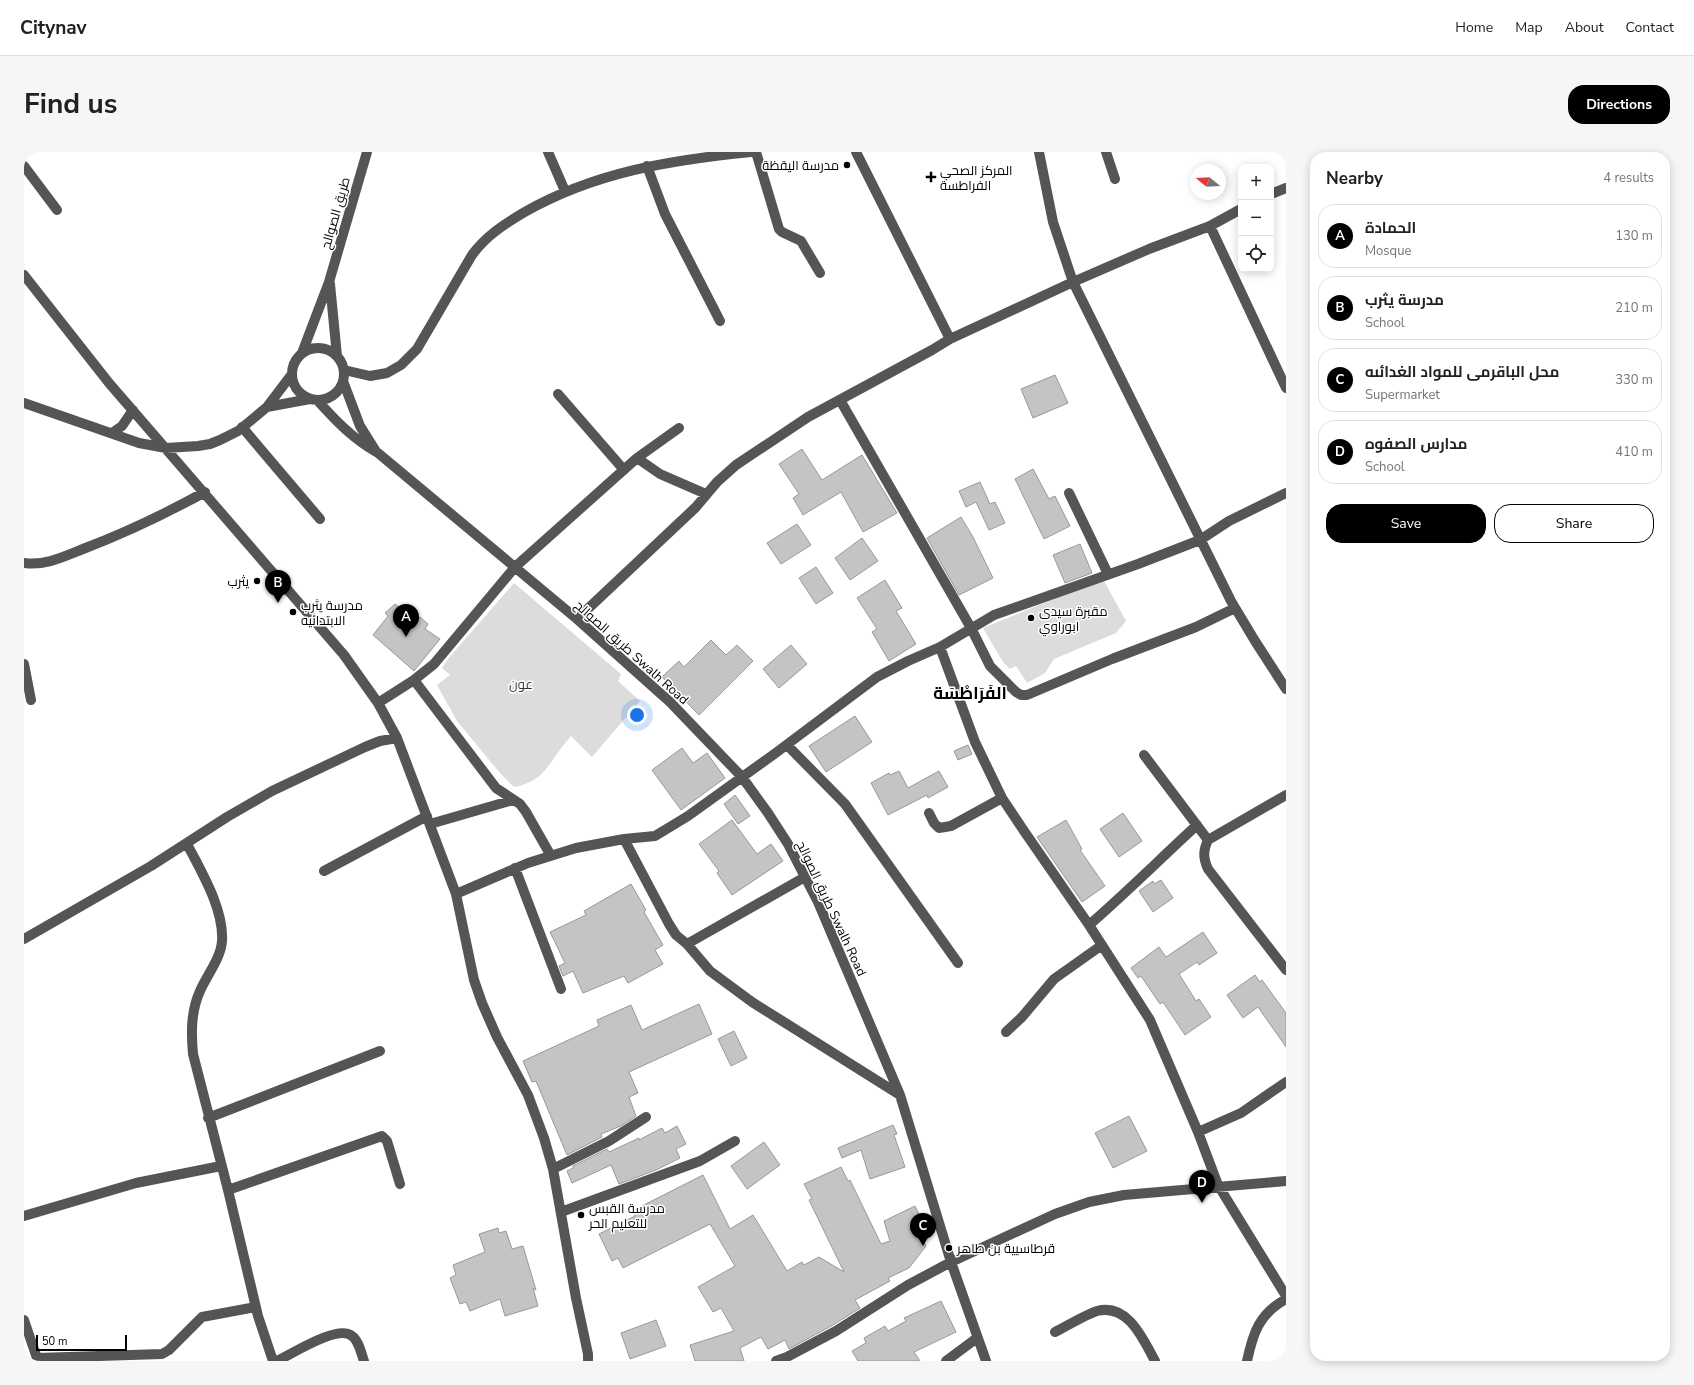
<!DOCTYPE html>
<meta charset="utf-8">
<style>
:root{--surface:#fff;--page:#f6f6f6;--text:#202124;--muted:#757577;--line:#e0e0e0;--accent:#000}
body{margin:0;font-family:"Nunito Sans",Cairo,sans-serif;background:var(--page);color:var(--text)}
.controls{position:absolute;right:12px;top:12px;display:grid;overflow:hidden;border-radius:8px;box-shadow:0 2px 10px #0003}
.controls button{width:36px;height:36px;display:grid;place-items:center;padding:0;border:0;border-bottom:1px solid var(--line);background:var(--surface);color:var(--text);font:20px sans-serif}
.compass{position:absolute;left:1166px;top:12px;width:36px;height:36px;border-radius:50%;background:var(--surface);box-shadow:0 2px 10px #0003;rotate:288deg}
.scale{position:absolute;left:12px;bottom:10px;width:91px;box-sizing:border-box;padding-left:4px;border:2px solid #000;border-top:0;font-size:11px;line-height:14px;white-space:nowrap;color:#000;-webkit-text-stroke:3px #fff;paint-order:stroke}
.you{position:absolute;left:613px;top:563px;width:14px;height:14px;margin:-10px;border:3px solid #fff;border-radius:50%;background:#1a73e8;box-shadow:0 0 0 6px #1a73e833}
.badge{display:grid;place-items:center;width:26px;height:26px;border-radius:50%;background:var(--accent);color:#fff;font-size:13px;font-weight:700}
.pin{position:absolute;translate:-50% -33px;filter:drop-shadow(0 1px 2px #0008)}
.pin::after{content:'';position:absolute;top:21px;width:14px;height:12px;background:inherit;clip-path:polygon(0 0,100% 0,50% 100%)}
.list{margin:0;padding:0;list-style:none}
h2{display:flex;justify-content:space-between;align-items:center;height:52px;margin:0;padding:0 16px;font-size:17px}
h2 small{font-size:13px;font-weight:400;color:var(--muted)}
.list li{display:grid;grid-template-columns:26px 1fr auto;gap:12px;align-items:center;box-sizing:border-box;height:64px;margin:0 8px 8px;padding:0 8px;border:1px solid var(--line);border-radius:16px}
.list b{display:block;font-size:15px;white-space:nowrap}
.list p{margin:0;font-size:13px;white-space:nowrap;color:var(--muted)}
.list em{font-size:13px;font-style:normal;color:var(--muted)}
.actions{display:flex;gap:8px;padding:12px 16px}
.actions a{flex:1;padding:9px 0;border:1px solid var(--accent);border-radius:16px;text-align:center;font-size:14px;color:var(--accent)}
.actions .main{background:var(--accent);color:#fff}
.icon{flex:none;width:22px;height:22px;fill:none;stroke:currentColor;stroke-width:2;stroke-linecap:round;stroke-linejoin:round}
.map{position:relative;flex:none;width:1262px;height:1209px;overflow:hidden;border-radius:16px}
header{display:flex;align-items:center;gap:24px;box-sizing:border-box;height:56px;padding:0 20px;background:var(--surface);border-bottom:1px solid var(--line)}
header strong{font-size:19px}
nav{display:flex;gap:22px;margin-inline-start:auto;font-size:14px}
.intro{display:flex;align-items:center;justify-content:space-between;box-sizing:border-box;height:96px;padding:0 24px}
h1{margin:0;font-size:28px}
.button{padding:10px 18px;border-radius:16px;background:var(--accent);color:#fff;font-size:14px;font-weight:700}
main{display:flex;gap:24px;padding:0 24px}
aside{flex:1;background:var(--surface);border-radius:16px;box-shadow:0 2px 10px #0003}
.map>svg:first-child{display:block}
.green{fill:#dcdcdc}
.building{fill:#c4c4c4;stroke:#999}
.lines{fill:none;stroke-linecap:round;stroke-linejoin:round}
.minor{stroke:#555;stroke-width:10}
.poi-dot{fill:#000;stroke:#fff;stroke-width:1.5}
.labels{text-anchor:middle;stroke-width:3;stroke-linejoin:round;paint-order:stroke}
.poi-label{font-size:13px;fill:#000;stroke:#fff;text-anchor:start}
.street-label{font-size:13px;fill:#000;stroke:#fff}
.park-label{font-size:13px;fill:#333;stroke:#fff}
.district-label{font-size:17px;font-weight:bold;fill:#000;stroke:#fff}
</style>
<header>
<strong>Citynav</strong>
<nav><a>Home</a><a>Map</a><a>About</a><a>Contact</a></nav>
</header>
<div class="intro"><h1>Find us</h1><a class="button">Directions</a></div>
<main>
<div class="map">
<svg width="1262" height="1209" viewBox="0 0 1262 1209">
<rect width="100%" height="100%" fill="#fff"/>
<path class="green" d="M 1079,427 L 1102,469 L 1092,481 L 1030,507 L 1021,521 L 1003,531 L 992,514 L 986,517 L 979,510 L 959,476 Z
M 490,431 L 597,522 L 594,529 L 616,549 L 568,605 L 547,584 C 526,607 523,629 490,635 L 476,621 L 433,569 L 413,533 L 426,523 L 418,516 L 423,508 Z"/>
<path class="building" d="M 1031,223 L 1044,251 L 1009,266 L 997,237 Z
M 778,297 L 798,328 L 838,303 L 873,361 L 839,380 L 817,340 L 779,363 L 769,346 L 775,342 L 755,312 Z
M 1009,317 L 1025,347 L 1031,344 L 1046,374 L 1020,387 L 991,327 Z
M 956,330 L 966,352 L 971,350 L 981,371 L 965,378 L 952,350 L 942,355 L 935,339 Z
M 937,365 L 949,385 L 969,426 L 935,443 L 903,386 Z
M 773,372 L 787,393 L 757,412 L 743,391 Z
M 838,386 L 854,409 L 826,428 L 811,406 Z
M 1056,392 L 1068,421 L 1041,431 L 1029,403 Z
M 792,415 L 809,441 L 792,452 L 775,426 Z
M 861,428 L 878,456 L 872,459 L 892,492 L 865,509 L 848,480 L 853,477 L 833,446 Z
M 371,452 L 392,468 L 396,465 L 404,472 L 401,477 L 416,487 L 390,519 L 349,483 L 364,464 L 361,461 Z
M 687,488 L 702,503 L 713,493 L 729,509 L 675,563 L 638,525 L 655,509 L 660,515 Z
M 767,493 L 783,512 L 755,536 L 739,517 Z
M 831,564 L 848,590 L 802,620 L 785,594 Z
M 944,593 L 948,602 L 934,608 L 930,599 Z
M 658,596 L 669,611 L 683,601 L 701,626 L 657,658 L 628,618 Z
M 875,619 L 884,636 L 915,619 L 924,635 L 904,646 L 903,643 L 864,663 L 847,631 L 865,621 L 866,623 Z
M 711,643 L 726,664 L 714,672 L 700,652 Z
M 1099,661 L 1118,689 L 1095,705 L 1076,677 Z
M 708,668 L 733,702 L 747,692 L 759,709 L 708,743 L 693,721 L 695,719 L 675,692 Z
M 1042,668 L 1058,697 L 1056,698 L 1081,734 L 1058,750 L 1013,685 Z
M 1137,728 L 1149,746 L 1129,760 L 1115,739 L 1129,729 L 1130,732 Z
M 607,732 L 622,758 L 620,760 L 639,793 L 631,798 L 639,812 L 604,831 L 600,824 L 559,841 L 549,819 L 539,824 L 535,814 L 541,811 L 526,780 L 562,763 L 560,759 Z
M 1179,780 L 1193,801 L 1175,813 L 1173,810 L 1155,822 L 1172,849 L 1175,847 L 1187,865 L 1161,883 L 1139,850 L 1136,852 L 1117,824 L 1114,826 L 1107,816 L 1135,795 L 1142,805 Z
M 1231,823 L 1236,830 L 1238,828 L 1262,861 L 1262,895 L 1234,855 L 1219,866 L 1203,843 Z
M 675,852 L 688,882 L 605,920 L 614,941 L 605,945 L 612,964 L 597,974 L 577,982 L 578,985 L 543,1003 L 512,929 L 508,930 L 499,909 L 575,874 L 573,868 L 607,853 L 618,878 Z
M 710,879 L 723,906 L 707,914 L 694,887 Z
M 1105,964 L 1123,999 L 1089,1016 L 1071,981 Z
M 869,973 L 873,982 L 870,983 L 881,1015 L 846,1027 L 837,998 L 818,1006 L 814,996 Z
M 653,974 L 662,992 L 652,997 L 656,1006 L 632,1018 L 595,1032 L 587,1013 L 548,1031 L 543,1019 L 549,1016 L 549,1014 L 583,997 L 585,1000 L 615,986 L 615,988 L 638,976 L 641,981 Z
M 740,990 L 756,1013 L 723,1037 L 707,1014 Z
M 817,1015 L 824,1029 L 826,1028 L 857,1092 L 866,1089 L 860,1069 L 891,1054 L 900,1073 L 893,1077 L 902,1094 L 885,1116 L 864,1126 L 866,1129 L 831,1148 L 836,1156 L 809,1173 L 765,1197 L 761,1188 L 744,1197 L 737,1185 L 716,1196 L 720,1209 L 671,1209 L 666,1193 L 710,1179 L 697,1156 L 689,1160 L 674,1135 L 711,1114 L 686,1072 L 599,1116 L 594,1106 L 588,1109 L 575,1082 L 611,1064 L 608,1059 L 679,1023 L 706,1077 L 729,1063 L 763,1119 L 778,1110 L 780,1113 L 795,1105 L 820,1120 L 785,1048 L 788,1047 L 780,1032 Z
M 474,1076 L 475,1081 L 482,1079 L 488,1097 L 499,1094 L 512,1138 L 509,1136 L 514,1154 L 481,1164 L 476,1147 L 446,1159 L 442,1150 L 436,1152 L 426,1126 L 432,1123 L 429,1113 L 461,1100 L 455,1082 Z
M 917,1149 L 932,1180 L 890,1200 L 896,1209 L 834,1209 L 828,1199 L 842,1191 L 840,1186 L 861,1174 L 864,1179 L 882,1169 L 880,1166 Z
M 632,1168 L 642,1194 L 606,1207 L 597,1181 Z"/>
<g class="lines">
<path class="minor" d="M 524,0 L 541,39
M 732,0 L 755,77 L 758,80 L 777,89 L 796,121
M 832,0 L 926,187
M 1015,0 L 1029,70 L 1049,130 L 1207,449 L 1231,489 L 1262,537
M 1082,0 L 1091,27
M 0,14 L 33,58
M 623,14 L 641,62 L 696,169
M 1247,42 L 1262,36
M 1186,74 L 1262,236
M 0,123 L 85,231 L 320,503 L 354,551 L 373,586 L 432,742 L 450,828 L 458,851 L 473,885 L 504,943 L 520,986 L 529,1017 L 552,1146 L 564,1202 L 564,1209
M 306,132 L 313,204
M268 222a26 26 0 1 1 52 0a26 26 0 1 1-52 0Z
M 278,201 L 305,130 L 343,0
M 320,218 L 346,224 L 363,221 L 377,213 L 393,197 L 448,103 C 462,84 479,73 499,61 C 570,20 647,8 727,0
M 319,229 L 336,274 L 351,298
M 534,242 L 600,318
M 293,248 C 312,269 329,287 354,301 L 553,467 L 646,550 L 718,625 L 744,661 L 764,692 L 794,750 L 876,943 L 927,1110 L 962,1209
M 816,248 L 947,476 L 966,514 L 992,540 L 997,543 L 1003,543 L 1088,507 L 1172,475 L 1211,456
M 0,251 L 115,291 L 142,296 L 174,294 L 186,292 L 196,288 L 214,279 L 225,270 L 243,255 L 268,222
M 243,255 L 286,247
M 218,275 L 296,367
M 88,281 L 98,274 L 109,258
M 613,306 L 636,322 L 682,342
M 1045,341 L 1084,422
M 0,411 C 21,414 39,405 59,397 C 101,381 141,362 181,340
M 553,467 L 654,372 L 672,355 L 693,330 L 712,313 L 784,265 L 908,198 L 926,187 L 1049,130 L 1125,97 L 1186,74 L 1217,57
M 916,495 L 951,590 L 978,646 L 1000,679 L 1065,773 L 1126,868 L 1174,980 L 1194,1033 L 1262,1144
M 0,512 L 7,548
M 390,528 L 472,636 L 496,652 L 502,660 L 527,704
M 354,551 L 390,528 L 410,512 L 491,415 L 613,306 L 655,276
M 763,593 L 821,652 L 934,811
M 1120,603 L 1184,688 C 1179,699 1179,706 1184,717 L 1262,818
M 905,661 L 910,671 L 915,676 L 927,674 L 978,646
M 406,672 L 489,648
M 600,687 L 645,772 L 652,783 L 663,792 L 781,725
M 1184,688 L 1262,643
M 163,692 C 177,719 200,757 198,789 C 197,806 183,823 176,839 C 167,859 167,880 169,902 L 204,1038 L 234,1164 L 249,1209
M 491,716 L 537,837
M 300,719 L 403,664
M 432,742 L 504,711 L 552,696 L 600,687 L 631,684 L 664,664 L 753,600 L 853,525 L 884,509 L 916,495 L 970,463 L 1114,412 L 1176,388 L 1205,369 L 1262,341
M 1065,773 C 1102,741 1137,706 1173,673
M 0,787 L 127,714 L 203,665 L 248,639 L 341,595 L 356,589 L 373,586
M 663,792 L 686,819 L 728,850 L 876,943
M 982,880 L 998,865 L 1030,827 L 1078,793
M 184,966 L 356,899
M 1174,980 L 1217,961 L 1262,930
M 529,1017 L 585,989 L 622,965
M 204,1038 L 358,984 L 363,989 L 376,1032
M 537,1060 L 676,1009 L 711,989
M 0,1064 L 112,1031 L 197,1014
M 0,1168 L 14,1209
M 1031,1180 C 1041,1175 1063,1162 1073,1159 C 1104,1151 1119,1187 1131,1209
M 13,1206 L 138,1202 L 145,1198 L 178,1165 L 232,1155
M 253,1209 C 268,1202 314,1172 328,1184 C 335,1189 337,1201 340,1209
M 752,1209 L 763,1205 L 812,1179 L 884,1133 L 927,1110 L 1031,1062 L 1065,1050 L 1100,1043 L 1262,1029
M 922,1209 L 953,1186
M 1223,1209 C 1229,1181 1235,1162 1262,1147"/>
</g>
<g class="poi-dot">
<circle cx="823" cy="13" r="4"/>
<path d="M905 19h4v4h4v4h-4v4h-4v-4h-4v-4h4z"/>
<circle cx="233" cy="429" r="4"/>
<circle cx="269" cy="460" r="4"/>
<circle cx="1007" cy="466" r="4"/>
<circle cx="557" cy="1063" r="4"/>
<circle cx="925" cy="1096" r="4"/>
</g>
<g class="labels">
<g class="poi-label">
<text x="815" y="18" text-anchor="end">مدرسة اليقظة</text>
<text x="916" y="23">المركز الصحي<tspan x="916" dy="15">الفراطسة</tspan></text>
<text x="225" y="434" text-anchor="end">يثرب</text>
<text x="277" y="458">مدرسة يثرب<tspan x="277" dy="15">الابتدائيه</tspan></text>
<text x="1015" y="464">مقبرة سيدى<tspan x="1015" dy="15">ابوراوي</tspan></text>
<text x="565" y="1061">مدرسة القبس<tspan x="565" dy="15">للتعليم الحر</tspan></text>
<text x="933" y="1101">قرطاسيية بن طاهر</text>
</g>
<g class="street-label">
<text transform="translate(311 61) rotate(-74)" y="5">طريق الصوالح</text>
<text transform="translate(608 500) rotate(42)" y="5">طريق الصوالح Swalh Road</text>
<text transform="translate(808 756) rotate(65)" y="5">طريق الصوالح Swalh Road</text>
</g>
<g class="park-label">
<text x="497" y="537">عون</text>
</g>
<g class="district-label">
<text x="946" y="547">الفَرَاطْسَة</text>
</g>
</g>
</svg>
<div class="controls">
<button>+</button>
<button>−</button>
<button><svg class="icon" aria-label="locate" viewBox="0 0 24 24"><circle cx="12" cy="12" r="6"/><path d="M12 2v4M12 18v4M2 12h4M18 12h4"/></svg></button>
</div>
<svg class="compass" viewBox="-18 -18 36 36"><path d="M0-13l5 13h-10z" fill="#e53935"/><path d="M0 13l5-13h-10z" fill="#757577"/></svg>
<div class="scale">50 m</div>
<div class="you"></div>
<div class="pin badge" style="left:382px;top:485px">A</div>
<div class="pin badge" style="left:254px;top:451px">B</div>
<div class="pin badge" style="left:899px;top:1094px">C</div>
<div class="pin badge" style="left:1178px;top:1051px">D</div>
</div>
<aside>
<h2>Nearby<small>4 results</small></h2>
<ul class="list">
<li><span class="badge">A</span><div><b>الحمادة</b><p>Mosque</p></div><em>130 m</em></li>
<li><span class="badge">B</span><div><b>مدرسة يثرب</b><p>School</p></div><em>210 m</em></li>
<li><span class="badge">C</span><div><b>محل الباقرمى للمواد الغدائىه</b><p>Supermarket</p></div><em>330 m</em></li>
<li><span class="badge">D</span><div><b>مدارس الصفوه</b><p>School</p></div><em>410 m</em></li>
</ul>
<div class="actions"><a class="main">Save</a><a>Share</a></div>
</aside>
</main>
